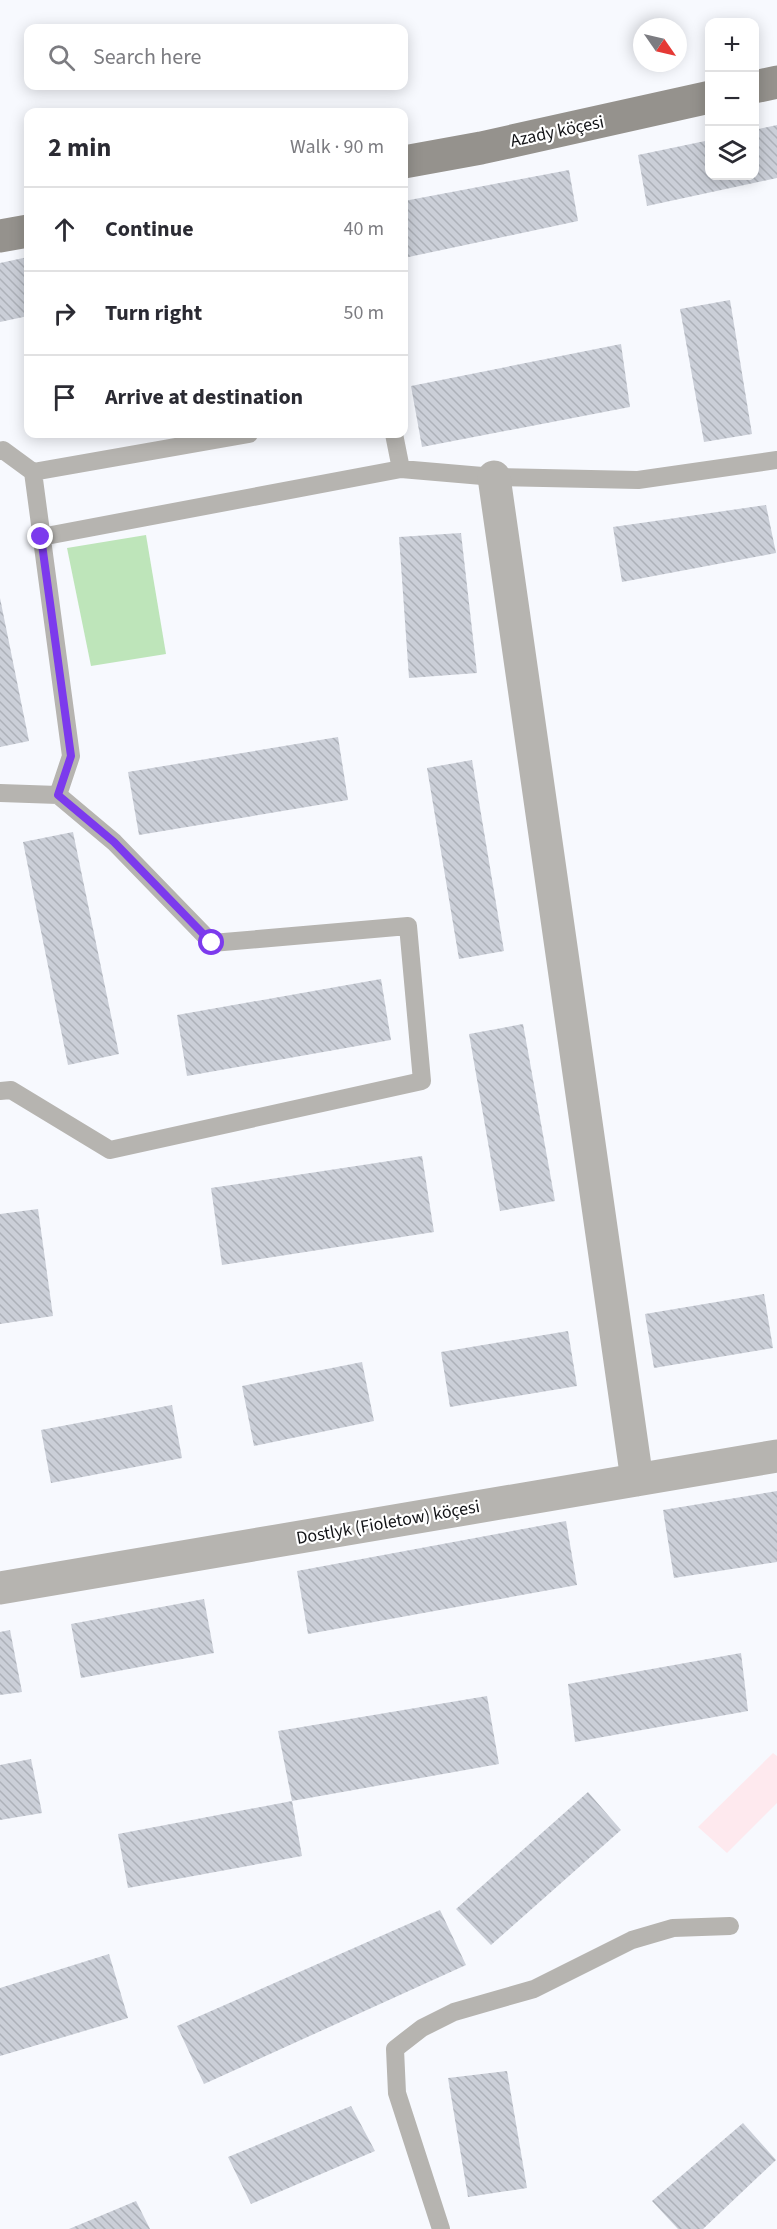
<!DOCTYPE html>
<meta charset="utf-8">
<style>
:root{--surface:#fff;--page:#f2f2f3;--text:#2b2b33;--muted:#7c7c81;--line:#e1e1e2}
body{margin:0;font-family:"Source Sans 3",sans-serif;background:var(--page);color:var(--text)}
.controls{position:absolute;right:18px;top:18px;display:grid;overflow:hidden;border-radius:12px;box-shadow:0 3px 15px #0003}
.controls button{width:54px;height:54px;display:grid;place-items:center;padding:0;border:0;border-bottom:2px solid var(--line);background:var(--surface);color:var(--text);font:30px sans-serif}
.compass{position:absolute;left:633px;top:18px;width:54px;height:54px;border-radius:50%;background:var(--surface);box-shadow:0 3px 15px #0003;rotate:124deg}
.stop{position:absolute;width:18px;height:18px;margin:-14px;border:4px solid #7c3aed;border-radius:50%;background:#fff}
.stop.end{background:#7c3aed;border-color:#fff;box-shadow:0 2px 6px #0008}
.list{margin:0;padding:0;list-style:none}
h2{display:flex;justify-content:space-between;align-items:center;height:78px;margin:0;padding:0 24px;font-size:26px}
h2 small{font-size:20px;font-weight:400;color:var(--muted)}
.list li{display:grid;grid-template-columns:39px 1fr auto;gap:18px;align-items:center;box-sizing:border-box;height:84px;padding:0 24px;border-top:2px solid var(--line)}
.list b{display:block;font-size:22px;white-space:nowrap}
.list em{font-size:20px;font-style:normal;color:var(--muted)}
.icon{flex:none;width:33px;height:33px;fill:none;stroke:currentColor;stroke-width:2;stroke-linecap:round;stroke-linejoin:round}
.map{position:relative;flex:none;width:777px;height:2229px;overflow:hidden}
.search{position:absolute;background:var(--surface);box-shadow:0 3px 15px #0003;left:24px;top:24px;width:384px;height:66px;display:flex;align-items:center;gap:15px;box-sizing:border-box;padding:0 21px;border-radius:12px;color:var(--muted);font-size:22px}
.panel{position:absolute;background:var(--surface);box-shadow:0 3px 15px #0003;left:24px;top:108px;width:384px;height:330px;border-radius:12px}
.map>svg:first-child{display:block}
.industrial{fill:#fee9ee}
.park{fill:#bee5ba}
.building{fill:url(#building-back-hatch)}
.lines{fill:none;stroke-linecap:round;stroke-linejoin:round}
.lane{stroke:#b6b4b0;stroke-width:18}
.street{stroke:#b6b4b0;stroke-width:33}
.secondary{stroke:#95928d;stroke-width:33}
.route{stroke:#7c3aed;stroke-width:8}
.labels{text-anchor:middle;stroke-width:4.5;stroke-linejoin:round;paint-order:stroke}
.street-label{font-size:18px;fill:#131417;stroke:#fff}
</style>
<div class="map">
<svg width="777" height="2229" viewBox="0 0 777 2229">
<defs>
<pattern id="building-back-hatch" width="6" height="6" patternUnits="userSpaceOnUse" patternTransform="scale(1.5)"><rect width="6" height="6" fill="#cbcfd8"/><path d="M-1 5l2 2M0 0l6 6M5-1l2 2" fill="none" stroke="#adb1b9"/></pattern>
</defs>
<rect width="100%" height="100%" fill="#f7f9fe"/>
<path class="industrial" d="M 773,1753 L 777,1756 L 777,1803 L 727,1853 L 698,1827 Z"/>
<path class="park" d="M 146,535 L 166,654 L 91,666 L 67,548 Z"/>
<path class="building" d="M 777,125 L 777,178 L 647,206 L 638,155 L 710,140 L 710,176 L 754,176 L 754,130 Z
M 569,170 L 578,221 L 404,258 L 404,201 Z
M 28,257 L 28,316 L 0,322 L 0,263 Z
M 730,300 L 752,434 L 704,442 L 680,309 Z
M 621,344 L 630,407 L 422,447 L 411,386 Z
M 766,505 L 776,553 L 622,582 L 613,527 Z
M 461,533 L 477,673 L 409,678 L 399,537 Z
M 0,598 L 29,741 L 0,747 Z
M 338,737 L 348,800 L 139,835 L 128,772 Z
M 472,760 L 504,951 L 459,959 L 427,768 Z
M 73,832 L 119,1054 L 68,1065 L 23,842 Z
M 381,979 L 391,1040 L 187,1076 L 177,1015 Z
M 523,1024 L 555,1201 L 500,1211 L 469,1034 Z
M 422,1156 L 434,1232 L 222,1265 L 211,1188 Z
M 38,1209 L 53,1316 L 0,1324 L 0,1214 Z
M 764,1294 L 773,1348 L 654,1368 L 645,1314 Z
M 568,1331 L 577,1386 L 450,1407 L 441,1352 Z
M 362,1362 L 374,1421 L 254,1446 L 242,1386 Z
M 172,1405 L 182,1458 L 51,1483 L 41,1430 Z
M 777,1491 L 777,1562 L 674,1578 L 663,1510 Z
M 566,1521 L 577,1585 L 308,1634 L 297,1571 Z
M 204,1599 L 214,1653 L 81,1678 L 71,1624 Z
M 10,1630 L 22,1692 L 0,1695 L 0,1632 Z
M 741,1653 L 748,1711 L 575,1742 L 568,1684 Z
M 487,1696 L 499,1764 L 292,1801 L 278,1731 Z
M 31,1759 L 42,1813 L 0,1820 L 0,1765 Z
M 588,1792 L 621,1830 L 491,1945 L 456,1909 Z
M 292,1801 L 302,1856 L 128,1888 L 118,1834 Z
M 440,1910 L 466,1965 L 204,2084 L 177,2026 Z
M 109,1954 L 128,2018 L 0,2056 L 0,1988 Z
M 507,2071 L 527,2188 L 468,2197 L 448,2078 Z
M 351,2106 L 375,2151 L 251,2204 L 228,2157 Z
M 743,2123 L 776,2160 L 703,2229 L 678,2229 L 652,2201 Z
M 136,2201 L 150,2229 L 69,2229 Z"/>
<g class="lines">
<path class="lane" d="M 394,434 L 401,469
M 0,451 L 3,450 L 33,472 L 249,434
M 33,472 L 71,756 L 58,795
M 41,537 L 401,469 L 494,477 L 638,480 L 777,460
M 0,793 L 58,795 L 114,842 L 212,943 L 408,926 L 422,1081 L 110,1150 L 11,1090 L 0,1091
M 441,2229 L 397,2093 L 395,2049 L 422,2028 L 454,2012 L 534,1989 L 632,1940 L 673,1928 L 730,1926"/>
<path class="street" d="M 494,477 L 637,1480
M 0,1588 L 777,1456"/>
<path class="secondary" d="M 754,87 L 777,82
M 404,162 L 481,148 L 710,97
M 0,236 L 28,231"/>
</g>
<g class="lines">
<path class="route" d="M 41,537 L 71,756 L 58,795 L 114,842 L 212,943"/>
</g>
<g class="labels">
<g class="street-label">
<text transform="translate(557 131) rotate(-12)" y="6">Azady köçesi</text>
<text transform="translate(388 1522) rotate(-10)" y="6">Dostlyk (Fioletow) köçesi</text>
</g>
</g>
</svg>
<div class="controls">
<button>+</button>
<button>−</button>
<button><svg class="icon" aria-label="layers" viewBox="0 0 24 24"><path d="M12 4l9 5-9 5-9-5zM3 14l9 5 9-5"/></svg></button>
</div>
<svg class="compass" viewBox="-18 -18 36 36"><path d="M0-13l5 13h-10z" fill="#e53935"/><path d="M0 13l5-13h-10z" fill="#7c7c81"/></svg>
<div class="stop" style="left:212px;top:943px"></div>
<div class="stop end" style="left:41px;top:537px"></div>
<div class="search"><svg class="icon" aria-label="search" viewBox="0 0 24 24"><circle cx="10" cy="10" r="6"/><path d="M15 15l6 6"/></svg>Search here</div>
<section class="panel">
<h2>2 min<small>Walk · 90 m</small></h2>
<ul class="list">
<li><svg class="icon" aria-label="ahead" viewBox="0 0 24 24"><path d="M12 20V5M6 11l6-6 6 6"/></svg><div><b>Continue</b></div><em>40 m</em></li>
<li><svg class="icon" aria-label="right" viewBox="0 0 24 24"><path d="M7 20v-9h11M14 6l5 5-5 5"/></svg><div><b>Turn right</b></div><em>50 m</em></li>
<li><svg class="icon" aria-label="arrive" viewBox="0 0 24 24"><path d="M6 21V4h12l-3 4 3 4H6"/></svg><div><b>Arrive at destination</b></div></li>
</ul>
</section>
</div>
